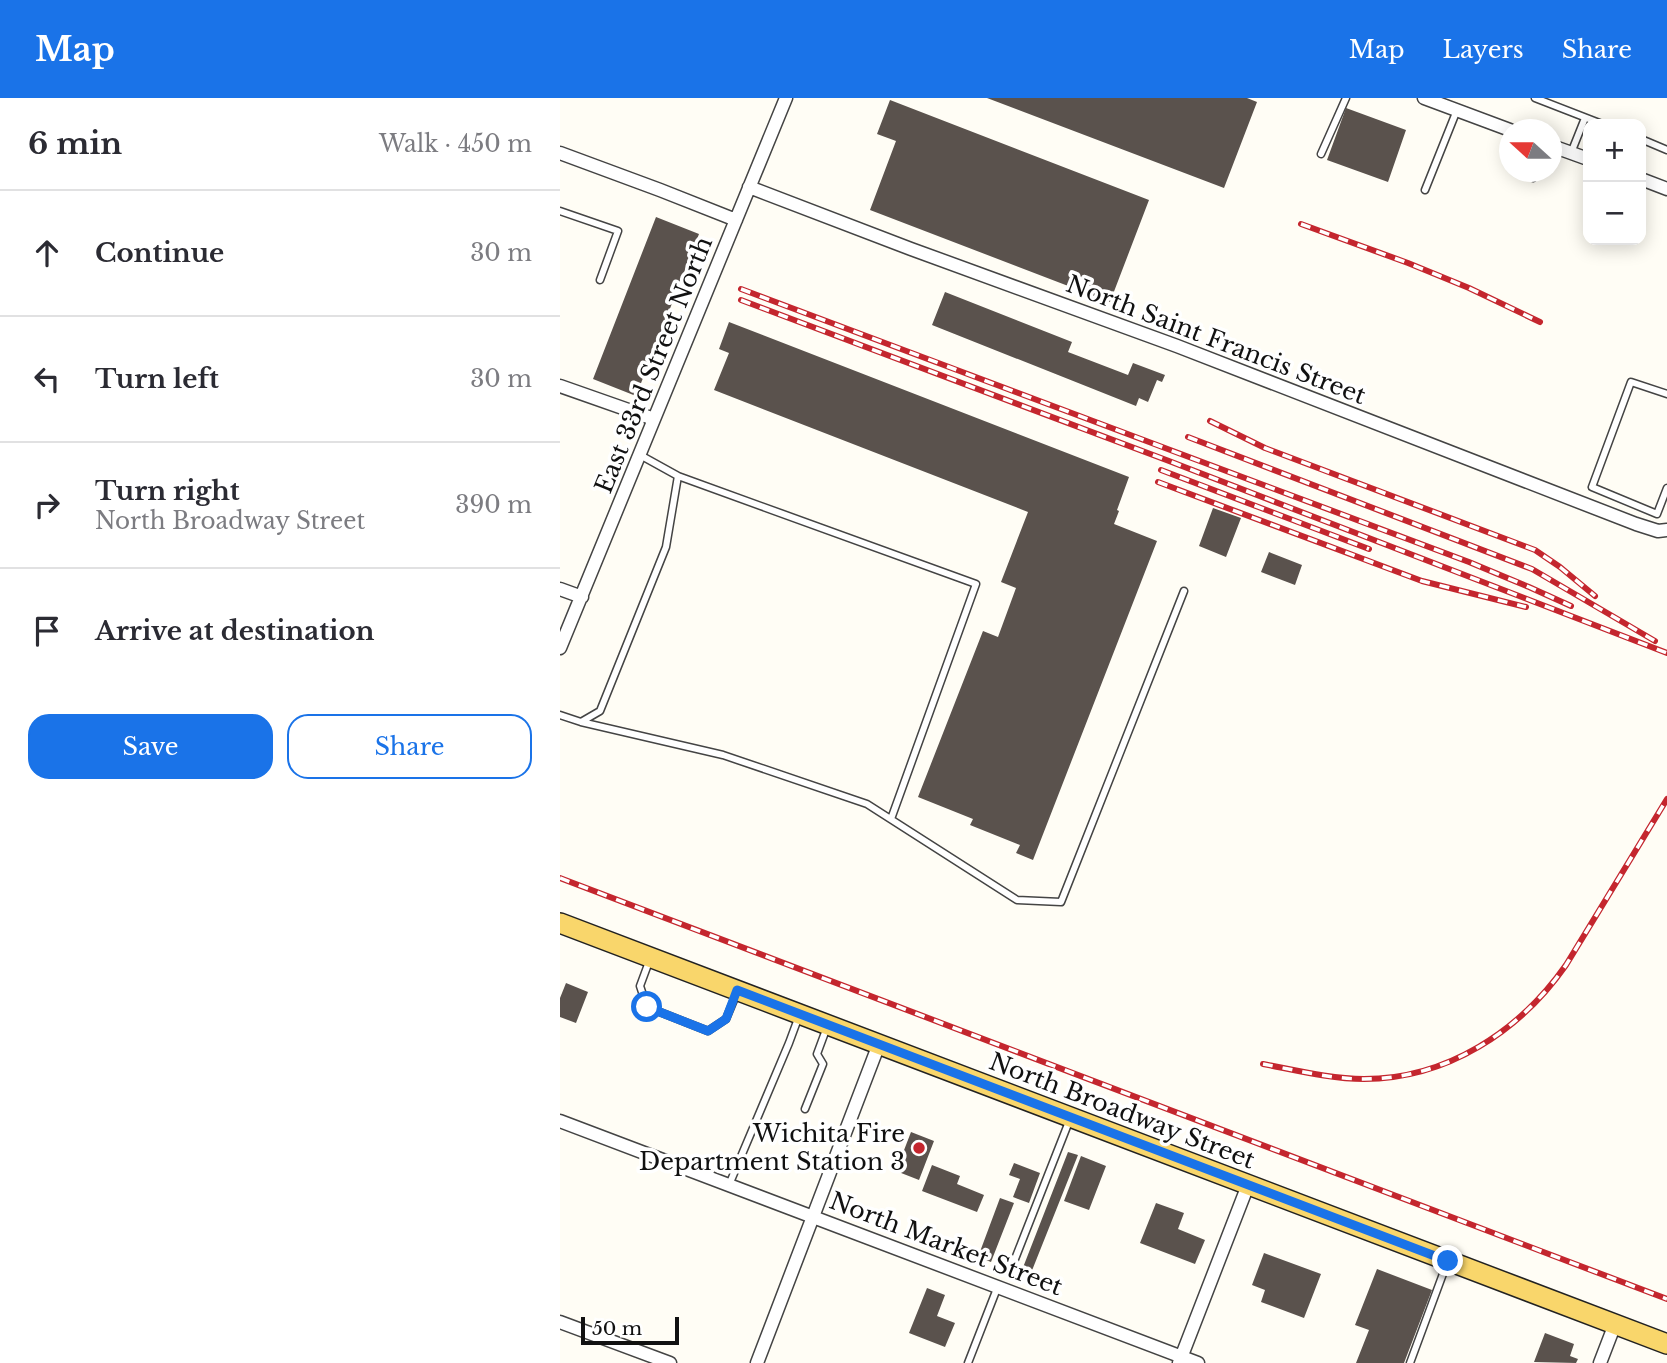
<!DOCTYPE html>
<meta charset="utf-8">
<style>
:root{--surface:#fff;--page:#f7f7f7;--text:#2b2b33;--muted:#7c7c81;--line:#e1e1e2;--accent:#1a73e8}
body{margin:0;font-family:"Libre Baskerville",serif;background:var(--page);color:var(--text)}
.controls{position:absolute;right:21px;top:21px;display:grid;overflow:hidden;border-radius:14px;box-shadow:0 4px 18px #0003}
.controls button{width:63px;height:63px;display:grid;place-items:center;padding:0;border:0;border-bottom:2px solid var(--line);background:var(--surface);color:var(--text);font:35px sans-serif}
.compass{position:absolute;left:939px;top:21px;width:63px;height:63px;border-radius:50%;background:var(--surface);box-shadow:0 4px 18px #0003;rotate:291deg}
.scale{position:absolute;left:21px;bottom:18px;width:98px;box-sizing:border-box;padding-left:7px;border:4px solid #111;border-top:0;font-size:19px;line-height:24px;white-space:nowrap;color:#111;-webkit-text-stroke:5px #fff;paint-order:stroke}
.stop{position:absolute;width:21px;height:21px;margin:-16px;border:5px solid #1a73e8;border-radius:50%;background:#fff}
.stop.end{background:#1a73e8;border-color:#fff;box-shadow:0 2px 7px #0008}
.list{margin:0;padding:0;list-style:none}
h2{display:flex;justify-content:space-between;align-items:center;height:91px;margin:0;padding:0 28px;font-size:30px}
h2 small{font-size:23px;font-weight:400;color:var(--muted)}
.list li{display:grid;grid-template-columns:46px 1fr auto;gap:21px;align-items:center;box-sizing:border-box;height:126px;padding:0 28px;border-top:2px solid var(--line)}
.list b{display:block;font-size:26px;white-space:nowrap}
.list p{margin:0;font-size:23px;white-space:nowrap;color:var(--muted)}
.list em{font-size:23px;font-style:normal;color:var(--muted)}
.actions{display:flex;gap:14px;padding:21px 28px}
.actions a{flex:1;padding:16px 0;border:2px solid var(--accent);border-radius:21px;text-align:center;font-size:24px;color:var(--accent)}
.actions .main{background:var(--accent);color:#fff}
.icon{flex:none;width:38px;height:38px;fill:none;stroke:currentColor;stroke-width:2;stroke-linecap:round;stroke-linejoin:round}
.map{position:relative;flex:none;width:1107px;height:1265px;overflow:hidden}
header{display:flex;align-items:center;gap:42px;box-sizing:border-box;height:98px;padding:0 35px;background:var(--accent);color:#fff}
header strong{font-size:33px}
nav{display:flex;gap:38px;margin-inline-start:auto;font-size:24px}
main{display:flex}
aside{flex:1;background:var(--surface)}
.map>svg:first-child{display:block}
.building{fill:#5a524d}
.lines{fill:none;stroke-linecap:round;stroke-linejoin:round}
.service-casing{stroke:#444;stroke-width:9}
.minor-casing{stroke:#444;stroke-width:15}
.primary-casing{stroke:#222;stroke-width:22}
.service{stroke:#fff;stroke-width:6}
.minor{stroke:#fff;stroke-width:12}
.primary{stroke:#f9d66b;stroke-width:19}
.rail-casing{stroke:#c4262e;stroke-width:6}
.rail{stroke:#fff;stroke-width:3.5;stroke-dasharray:10;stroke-linecap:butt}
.route{stroke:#1a73e8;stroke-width:9}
.poi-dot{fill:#c4262e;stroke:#fff;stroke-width:2.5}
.labels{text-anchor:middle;stroke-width:7;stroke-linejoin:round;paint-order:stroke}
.street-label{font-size:24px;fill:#111;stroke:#fff}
.poi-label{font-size:24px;fill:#111;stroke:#fff;text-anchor:end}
</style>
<header>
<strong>Map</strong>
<nav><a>Map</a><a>Layers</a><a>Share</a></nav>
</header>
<main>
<aside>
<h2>6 min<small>Walk · 450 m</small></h2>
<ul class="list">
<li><svg class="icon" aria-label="ahead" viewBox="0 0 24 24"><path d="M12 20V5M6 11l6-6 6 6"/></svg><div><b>Continue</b></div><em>30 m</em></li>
<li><svg class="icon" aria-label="left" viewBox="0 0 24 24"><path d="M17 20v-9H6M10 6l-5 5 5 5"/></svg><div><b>Turn left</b></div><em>30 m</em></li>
<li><svg class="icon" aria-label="right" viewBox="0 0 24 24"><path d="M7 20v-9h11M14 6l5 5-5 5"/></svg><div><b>Turn right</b><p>North Broadway Street</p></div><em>390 m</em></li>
<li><svg class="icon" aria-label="arrive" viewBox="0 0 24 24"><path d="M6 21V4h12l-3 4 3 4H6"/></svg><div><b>Arrive at destination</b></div></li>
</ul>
<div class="actions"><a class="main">Save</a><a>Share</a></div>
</aside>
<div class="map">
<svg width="1107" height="1265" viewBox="0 0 1107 1265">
<rect width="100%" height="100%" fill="#fffdf5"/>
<path class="building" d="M 427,0 L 687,0 L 697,4 L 664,90 Z
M 330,2 L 589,102 L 550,204 L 310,112 L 336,43 L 317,36 Z
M 786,10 L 846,32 L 828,84 L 767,62 Z
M 96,119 L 139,136 L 76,298 L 33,281 Z
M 385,194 L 512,244 L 508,254 L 568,277 L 573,265 L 605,277 L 602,284 L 597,282 L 588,304 L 579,300 L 576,308 L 372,227 Z
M 169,224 L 569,379 L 557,412 L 559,413 L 554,426 L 597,443 L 473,762 L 456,755 L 460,747 L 410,727 L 413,721 L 358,699 L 423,533 L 438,539 L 456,490 L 441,484 L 468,414 L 154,292 L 169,255 L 159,251 Z
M 653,410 L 681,420 L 666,459 L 639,448 Z
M 709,454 L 742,467 L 735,487 L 701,474 Z
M 6,885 L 28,894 L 16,925 L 0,919 L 0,900 Z
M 351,1034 L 374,1043 L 359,1082 L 336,1073 Z
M 508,1054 L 518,1057 L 471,1175 L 462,1172 Z
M 521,1058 L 546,1068 L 529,1112 L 504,1103 Z
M 454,1065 L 480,1075 L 469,1105 L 453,1099 L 460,1081 L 449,1077 Z
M 372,1067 L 400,1078 L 397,1086 L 424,1097 L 417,1114 L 362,1093 Z
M 440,1100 L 454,1105 L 431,1164 L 418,1159 Z
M 596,1105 L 624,1115 L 618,1131 L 645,1142 L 635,1166 L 580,1145 Z
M 704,1155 L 761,1176 L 744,1220 L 701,1204 L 705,1192 L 692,1187 Z
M 817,1171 L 872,1192 L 844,1265 L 796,1265 L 809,1232 L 795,1227 Z
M 367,1190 L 385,1197 L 377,1218 L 395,1225 L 385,1249 L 349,1235 Z
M 985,1235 L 1014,1246 L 1010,1258 L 1018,1261 L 1016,1265 L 974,1264 Z"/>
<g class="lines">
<g class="service-casing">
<path id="service" d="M 975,0 L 1042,26
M 1081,41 L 1107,52
M 1011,55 L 1025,20
M 761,56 L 786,0
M 973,80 L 976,74
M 865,92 L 897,12
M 0,113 L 58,133 L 40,182
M 1107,296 L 1071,284 L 1032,389 L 1097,416 L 1107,390
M 118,378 L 416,486 L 331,721
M 0,617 L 21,624 L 40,613 L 106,449 L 118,378 L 80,357
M 21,624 L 163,657 L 307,706 L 457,802 L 501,804 L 624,493
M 90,861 L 80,888 L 87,909 L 148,933 L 166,921 L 176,897
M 245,1011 L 263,966 L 257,956 L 267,929
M 169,1087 L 229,945 L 239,918
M 453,1166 L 510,1021
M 408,1265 L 438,1188
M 850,1265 L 887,1165"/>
</g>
<g class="minor-casing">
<path id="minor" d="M 864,0 L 950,32
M 992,48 L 1028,61
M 0,55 L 100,92 L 176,122
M 1081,81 L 1107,91
M 189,89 L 351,151 L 617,248 L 1076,426 L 1098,433 L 1107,432
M 0,288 L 94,321
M 0,491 L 22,499
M 0,550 L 226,0
M 0,1023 L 638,1265
M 0,1224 L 110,1265
M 197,1265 L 319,946
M 619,1265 L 688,1087
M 1040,1265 L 1055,1226"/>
</g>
<g class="primary-casing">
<path id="primary" d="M 0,825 L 1107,1246"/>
</g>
<use href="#service" class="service"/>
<use href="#minor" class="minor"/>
<use href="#primary" class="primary"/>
<g class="rail-casing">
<path id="rail" d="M 741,126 L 848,165 L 909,190 L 980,224
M 181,191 L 909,464 L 969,489 L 1011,508
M 181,202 L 609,363 L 1107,555
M 650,323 L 705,350 L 975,452 L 1000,469 L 1035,498
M 628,339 L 972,471 L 1095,543
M 601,372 L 809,451
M 598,384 L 862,483 L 966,509
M 0,780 L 1107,1201
M 703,966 C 735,972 771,981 804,981 C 887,981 960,933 1006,867 L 1107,701"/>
</g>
<use href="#rail" class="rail"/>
</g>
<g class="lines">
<path class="route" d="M 87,909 L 148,933 L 166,921 L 177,892 L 888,1163"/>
</g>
<circle class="poi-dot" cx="359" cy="1050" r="7"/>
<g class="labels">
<g class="street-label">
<text transform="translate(656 242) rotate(21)" y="8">North Saint Francis Street</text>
<text transform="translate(94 267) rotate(-68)" y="8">East 33rd Street North</text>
<text transform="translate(562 1013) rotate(21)" y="8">North Broadway Street</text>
<text transform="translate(386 1146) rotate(21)" y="8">North Market Street</text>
</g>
<g class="poi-label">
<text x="345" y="1044">Wichita Fire<tspan x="345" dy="28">Department Station 3</tspan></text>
</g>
</g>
</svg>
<div class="controls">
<button>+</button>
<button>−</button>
</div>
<svg class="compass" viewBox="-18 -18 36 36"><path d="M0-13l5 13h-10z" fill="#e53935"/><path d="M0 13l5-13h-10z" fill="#7c7c81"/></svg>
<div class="scale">50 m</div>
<div class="stop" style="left:87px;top:909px"></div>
<div class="stop end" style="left:888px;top:1163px"></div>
</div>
</main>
